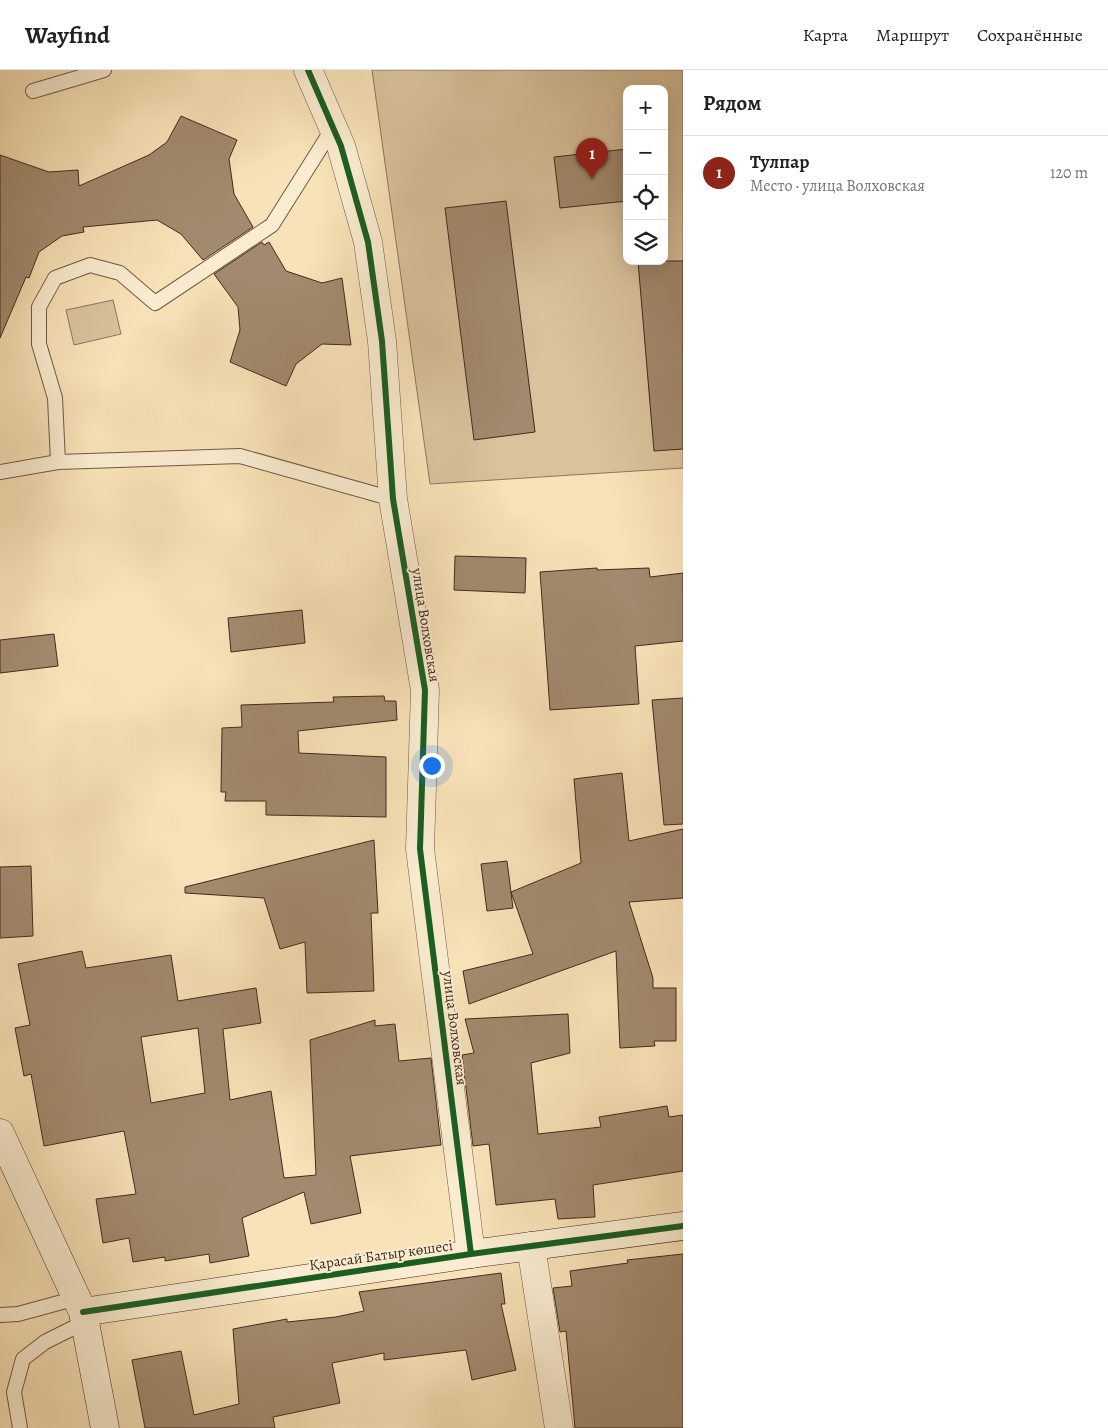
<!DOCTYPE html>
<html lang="ru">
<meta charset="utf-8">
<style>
:root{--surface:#fff;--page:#f6f6f6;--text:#202124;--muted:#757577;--line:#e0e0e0;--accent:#8f2418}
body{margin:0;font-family:Alegreya,serif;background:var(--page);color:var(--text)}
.controls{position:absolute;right:15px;top:15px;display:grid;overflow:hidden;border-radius:10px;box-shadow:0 5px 20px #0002}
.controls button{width:45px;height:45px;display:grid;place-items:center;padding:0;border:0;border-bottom:1px solid var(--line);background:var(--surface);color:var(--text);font:25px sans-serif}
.you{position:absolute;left:431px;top:695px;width:18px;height:18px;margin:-12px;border:4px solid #fff;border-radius:50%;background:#1a73e8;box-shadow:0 0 0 8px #1a73e833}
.badge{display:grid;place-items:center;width:32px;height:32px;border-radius:50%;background:var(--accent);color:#fff;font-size:16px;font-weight:700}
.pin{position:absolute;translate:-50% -41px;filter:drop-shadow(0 1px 2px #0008)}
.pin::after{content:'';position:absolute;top:26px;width:18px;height:15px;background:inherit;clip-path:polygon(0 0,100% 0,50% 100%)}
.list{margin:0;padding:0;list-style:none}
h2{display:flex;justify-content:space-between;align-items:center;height:65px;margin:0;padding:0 20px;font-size:21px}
h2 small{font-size:16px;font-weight:400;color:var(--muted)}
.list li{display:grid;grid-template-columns:32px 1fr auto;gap:15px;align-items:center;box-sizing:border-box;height:75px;padding:0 20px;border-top:1px solid var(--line)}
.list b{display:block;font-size:19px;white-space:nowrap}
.list p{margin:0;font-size:16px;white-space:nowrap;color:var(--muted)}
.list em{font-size:16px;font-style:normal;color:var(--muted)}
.icon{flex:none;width:28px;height:28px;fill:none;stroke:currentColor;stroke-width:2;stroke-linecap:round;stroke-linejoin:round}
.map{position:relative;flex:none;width:683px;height:1358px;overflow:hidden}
header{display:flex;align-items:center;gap:30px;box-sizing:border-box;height:70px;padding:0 25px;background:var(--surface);border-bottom:1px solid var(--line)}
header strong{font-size:24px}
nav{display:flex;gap:28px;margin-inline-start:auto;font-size:18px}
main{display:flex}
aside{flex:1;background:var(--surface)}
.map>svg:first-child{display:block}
.green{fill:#d9c39d;stroke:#8e765e;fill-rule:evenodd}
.building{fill:#a28a6e;stroke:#442a1f;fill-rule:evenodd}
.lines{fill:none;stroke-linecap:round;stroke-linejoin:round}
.lane-casing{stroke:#715845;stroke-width:16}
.street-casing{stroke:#715845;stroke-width:29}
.secondary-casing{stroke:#442a1f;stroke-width:29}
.lane{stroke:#faecd0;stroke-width:14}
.street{stroke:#faecd0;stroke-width:28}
.secondary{stroke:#faecd0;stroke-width:28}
.cycleway-casing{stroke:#faecd0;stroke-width:9}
.cycleway{stroke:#1b5e20;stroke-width:6}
.labels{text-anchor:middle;stroke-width:4;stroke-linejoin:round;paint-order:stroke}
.street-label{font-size:15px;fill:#442a1f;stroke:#faecd0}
</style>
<header>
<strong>Wayfind</strong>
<nav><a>Карта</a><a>Маршрут</a><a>Сохранённые</a></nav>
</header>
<main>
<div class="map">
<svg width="683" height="1358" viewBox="0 0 683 1358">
<rect width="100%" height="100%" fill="#f8e2b7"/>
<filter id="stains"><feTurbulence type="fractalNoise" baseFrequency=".004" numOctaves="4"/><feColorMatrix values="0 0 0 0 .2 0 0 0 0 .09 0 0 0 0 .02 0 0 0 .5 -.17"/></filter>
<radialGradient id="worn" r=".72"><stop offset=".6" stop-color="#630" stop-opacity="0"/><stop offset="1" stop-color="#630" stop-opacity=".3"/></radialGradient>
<path class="green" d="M 372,0 L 683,0 L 683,398 L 430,414 ZM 627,19 L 664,19 L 664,191 L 627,191 Z
M 113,230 L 121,264 L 74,275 L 66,240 Z"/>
<path class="building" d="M 181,46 L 237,70 L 229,89 L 234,124 L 253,157 L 203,190 L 181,164 L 157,150 L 83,157 L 84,162 L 62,166 L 39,182 L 29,208 L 26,207 L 0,268 L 0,85 L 49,102 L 78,100 L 79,116 L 149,85 L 167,72 Z
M 627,79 L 627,131 L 560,138 L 554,87 Z
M 506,131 L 535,362 L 474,370 L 445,138 Z
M 262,172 L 264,175 L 269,172 L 286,201 L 322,213 L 342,208 L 351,275 L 322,274 L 296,294 L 286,316 L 230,292 L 240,260 L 238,237 L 214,204 Z
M 638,191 L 683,191 L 683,379 L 654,381 Z
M 455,486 L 526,488 L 525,523 L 454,520 Z
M 597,498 L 597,500 L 649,498 L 650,507 L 683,503 L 683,571 L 635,576 L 639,634 L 550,640 L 540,502 Z
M 302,540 L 305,573 L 231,582 L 228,548 Z
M 54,564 L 58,596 L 0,603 L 0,570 Z
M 384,626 L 385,631 L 396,631 L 397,650 L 298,661 L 299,683 L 386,687 L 386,747 L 266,745 L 266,731 L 225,731 L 226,722 L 221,722 L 222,658 L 242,657 L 241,635 L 334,632 L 333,627 Z
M 683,628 L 683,754 L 664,755 L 652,630 Z
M 622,703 L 629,771 L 683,759 L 683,828 L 629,832 L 653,908 L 653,918 L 676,918 L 676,971 L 654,971 L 655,976 L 620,978 L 616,881 L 469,934 L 463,901 L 533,884 L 511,822 L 581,793 L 574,709 Z
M 374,770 L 378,843 L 371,843 L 374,921 L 307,923 L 305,872 L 280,879 L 264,828 L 185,823 L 185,817 Z
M 507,791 L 513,838 L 487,841 L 481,794 Z
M 31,796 L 33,866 L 0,868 L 0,797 Z
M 82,881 L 86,898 L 171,885 L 178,931 L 256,918 L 261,953 L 223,959 L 230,1030 L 271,1021 L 284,1108 L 316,1105 L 310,970 L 375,950 L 375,956 L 395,954 L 399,991 L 431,988 L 441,1075 L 350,1086 L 361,1143 L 311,1154 L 304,1122 L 242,1148 L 249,1186 L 210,1193 L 209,1184 L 165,1191 L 165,1187 L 133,1192 L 129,1168 L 103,1173 L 96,1129 L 136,1124 L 124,1061 L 44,1076 L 31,1004 L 24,1006 L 15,958 L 30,955 L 18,894 ZM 198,958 L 205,1023 L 151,1033 L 141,967 Z
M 568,944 L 570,983 L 531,993 L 538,1064 L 601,1057 L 599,1047 L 667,1036 L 669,1047 L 683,1045 L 683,1101 L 593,1115 L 595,1147 L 558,1149 L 555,1129 L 496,1135 L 489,1074 L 473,1076 L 462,985 L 474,983 L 465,949 Z
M 683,1184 L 683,1358 L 575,1358 L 566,1261 L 560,1262 L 553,1218 L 572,1216 L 570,1201 L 628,1193 L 627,1190 Z
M 501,1203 L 505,1234 L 501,1234 L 516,1300 L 472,1310 L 466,1280 L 384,1290 L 384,1283 L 332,1293 L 340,1333 L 273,1347 L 275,1358 L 145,1358 L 132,1290 L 181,1281 L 194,1345 L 239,1334 L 233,1259 L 287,1249 L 287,1252 L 336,1247 L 364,1241 L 359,1222 Z"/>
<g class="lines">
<g class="lane-casing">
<path id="lane" d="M 33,21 L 104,0
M 58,392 L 240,386 L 393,429
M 0,402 L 58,392 L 55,328 L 39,274 L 39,237 L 55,208 L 90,195 L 120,203 L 155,233 L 272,155 L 333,58
M 0,1245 L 18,1244 L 77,1228
M 20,1358 L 14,1322 L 23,1289 L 45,1272 L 85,1252"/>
</g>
<g class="street-casing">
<path id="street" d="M 308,0 L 341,76 L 368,172 L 382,271 L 393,429 L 425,620 L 420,779 L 471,1184
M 531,1176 L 559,1358"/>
</g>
<g class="secondary-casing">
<path id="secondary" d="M 0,1063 L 83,1242 L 105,1358
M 83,1242 L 471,1184 L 683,1156"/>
</g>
<use href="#lane" class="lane"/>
<use href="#street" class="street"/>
<use href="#secondary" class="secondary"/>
<g class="cycleway-casing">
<path id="cycleway" d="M 308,0 L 341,76 L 368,172 L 382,271 L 393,429 L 425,620 L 420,779 L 471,1184
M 83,1242 L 471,1184 L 683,1156"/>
</g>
<use href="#cycleway" class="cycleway"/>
</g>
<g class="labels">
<g class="street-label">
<text transform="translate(426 555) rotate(81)" y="5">улица Волховская</text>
<text transform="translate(455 958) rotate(83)" y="5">улица Волховская</text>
<text transform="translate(381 1185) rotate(-8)" y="5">Қарасай Батыр көшесі</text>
</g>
</g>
<rect width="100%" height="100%" filter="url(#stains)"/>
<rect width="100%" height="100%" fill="url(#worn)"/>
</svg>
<div class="controls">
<button>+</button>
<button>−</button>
<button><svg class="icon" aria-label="locate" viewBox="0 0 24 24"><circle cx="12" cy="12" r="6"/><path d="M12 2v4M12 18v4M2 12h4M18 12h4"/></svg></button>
<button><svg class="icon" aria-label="layers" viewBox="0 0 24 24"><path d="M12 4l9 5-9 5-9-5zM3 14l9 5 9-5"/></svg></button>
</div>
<div class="you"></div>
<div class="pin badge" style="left:592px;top:109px">1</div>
</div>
<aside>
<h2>Рядом<small></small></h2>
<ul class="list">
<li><span class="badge">1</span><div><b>Тулпар</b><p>Место · улица Волховская</p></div><em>120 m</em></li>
</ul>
</aside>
</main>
